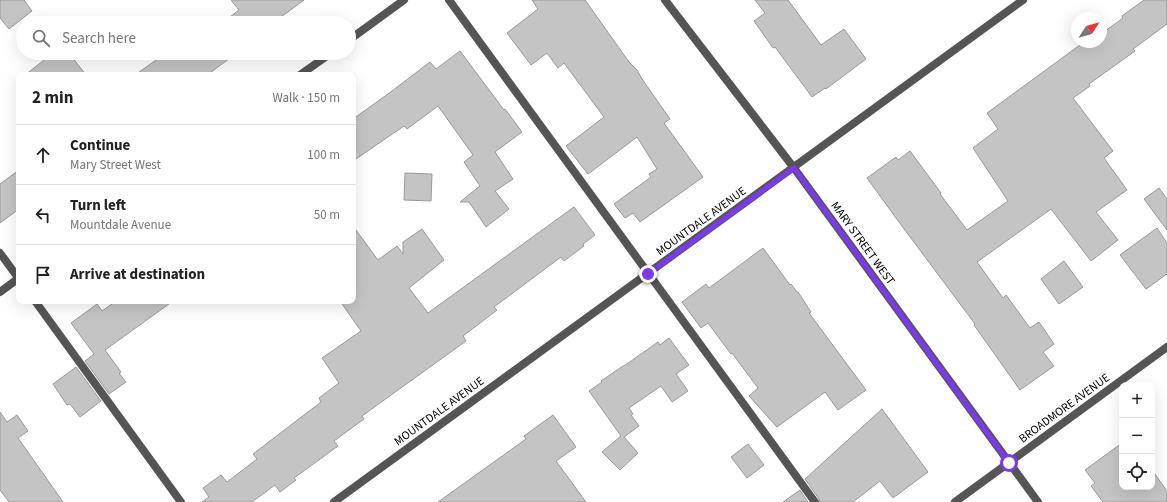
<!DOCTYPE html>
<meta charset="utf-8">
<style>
:root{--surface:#fff;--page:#f6f6f6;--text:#222;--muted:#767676;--line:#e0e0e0}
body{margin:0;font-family:"Source Sans 3",sans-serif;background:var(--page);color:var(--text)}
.controls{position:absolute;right:12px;bottom:12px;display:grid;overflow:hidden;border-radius:8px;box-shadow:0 4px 16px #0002}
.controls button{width:36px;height:36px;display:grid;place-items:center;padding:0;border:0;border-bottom:1px solid var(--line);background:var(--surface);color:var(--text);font:20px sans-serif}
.compass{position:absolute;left:1071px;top:12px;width:36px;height:36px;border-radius:50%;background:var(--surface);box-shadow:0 4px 16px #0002;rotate:54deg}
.stop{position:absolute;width:12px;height:12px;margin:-9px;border:3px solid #7c3aed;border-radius:50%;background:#fff}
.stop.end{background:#7c3aed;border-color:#fff;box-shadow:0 1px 4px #0008}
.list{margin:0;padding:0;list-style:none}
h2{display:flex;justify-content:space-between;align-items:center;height:52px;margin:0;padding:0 16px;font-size:17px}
h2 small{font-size:13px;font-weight:400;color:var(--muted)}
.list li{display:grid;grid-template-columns:26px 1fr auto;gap:12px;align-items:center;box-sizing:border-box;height:60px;padding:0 16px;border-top:1px solid var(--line)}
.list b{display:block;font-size:15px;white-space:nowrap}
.list p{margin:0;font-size:13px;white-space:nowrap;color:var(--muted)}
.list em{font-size:13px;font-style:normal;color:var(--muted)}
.icon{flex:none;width:22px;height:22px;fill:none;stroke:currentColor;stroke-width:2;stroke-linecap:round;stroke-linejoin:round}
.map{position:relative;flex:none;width:1167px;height:502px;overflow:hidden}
.search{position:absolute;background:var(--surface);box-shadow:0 4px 16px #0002;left:16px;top:16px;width:340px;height:44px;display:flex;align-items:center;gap:10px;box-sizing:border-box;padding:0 14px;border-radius:22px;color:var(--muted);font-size:15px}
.panel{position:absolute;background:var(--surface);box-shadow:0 4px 16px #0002;left:16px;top:72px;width:340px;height:232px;border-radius:8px}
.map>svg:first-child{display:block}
.building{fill:#c4c4c4;stroke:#999}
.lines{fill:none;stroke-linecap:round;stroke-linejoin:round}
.lane{stroke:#555;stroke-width:8}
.street{stroke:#555;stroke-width:8}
.route{stroke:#7c3aed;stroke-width:5}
.labels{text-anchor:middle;stroke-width:3;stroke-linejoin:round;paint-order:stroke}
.street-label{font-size:12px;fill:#000;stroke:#fff}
</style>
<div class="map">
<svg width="1167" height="502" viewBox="0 0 1167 502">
<rect width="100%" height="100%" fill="#fff"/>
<path class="building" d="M 0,0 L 24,0 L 32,11 L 9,29 L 0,18 Z
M 231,0 L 304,0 L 273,23 L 222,23 L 239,10 Z
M 532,0 L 585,0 L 629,62 L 637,70 L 642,79 L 670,119 L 664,123 L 703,177 L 640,222 L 633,213 L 625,218 L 614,204 L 651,177 L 649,174 L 657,169 L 637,137 L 588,174 L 566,146 L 604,117 L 564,63 L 558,68 L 547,53 L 531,65 L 507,33 L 538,9 Z
M 755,0 L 788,0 L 821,45 L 844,29 L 866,59 L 826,89 L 825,88 L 812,97 L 775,47 L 773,48 L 754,21 L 765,13 Z
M 1144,0 L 1167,0 L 1167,24 L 1133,49 L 1135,51 L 1089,84 L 1090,86 L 1073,98 L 1113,151 L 1104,158 L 1127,190 L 1096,212 L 1118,240 L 1091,261 L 1051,209 L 977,262 L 1003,298 L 1006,295 L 1030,328 L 1039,322 L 1054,344 L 1043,352 L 1054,366 L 1020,390 L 974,325 L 975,324 L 896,218 L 867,178 L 896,157 L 898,160 L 910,151 L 941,193 L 940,194 L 967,230 L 1008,201 L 973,148 L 998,129 L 987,113 L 1084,42 L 1101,42 L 1101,34 L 1123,18 L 1122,16 Z
M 460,51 L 504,110 L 505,109 L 522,132 L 495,152 L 513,179 L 495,191 L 509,209 L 486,227 L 469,202 L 460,202 L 480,186 L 464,162 L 473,155 L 438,106 L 407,129 L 404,126 L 353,161 L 353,119 L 392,91 L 430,62 L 436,69 Z
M 53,53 L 69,53 L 86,75 L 25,75 Z
M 166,53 L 237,53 L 207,75 L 135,75 Z
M 19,170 L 19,209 L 0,223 L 0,184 Z
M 405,173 L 432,174 L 431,201 L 404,200 Z
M 1159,188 L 1167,199 L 1167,230 L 1144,199 Z
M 574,207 L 595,235 L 583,244 L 584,246 L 564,261 L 561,257 L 494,307 L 497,310 L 463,336 L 466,341 L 362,416 L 364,419 L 334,441 L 338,446 L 294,478 L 296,480 L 280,492 L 275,485 L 252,502 L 202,502 L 209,497 L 203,488 L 221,475 L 227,482 L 257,459 L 253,454 L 321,402 L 319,398 L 339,383 L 322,358 L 361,331 L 340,301 L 353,301 L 353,226 L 378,260 L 397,246 L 403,254 L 403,242 L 422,229 L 444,260 L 409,288 L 428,313 Z
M 1157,228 L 1167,243 L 1167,274 L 1146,289 L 1120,255 Z
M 763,248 L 790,285 L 791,284 L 797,292 L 798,292 L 811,312 L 809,313 L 866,390 L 838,410 L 825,392 L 777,427 L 749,396 L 758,388 L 732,353 L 731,354 L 708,323 L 701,328 L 682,302 L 706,284 L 709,288 Z
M 1064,261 L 1083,287 L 1059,304 L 1041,279 Z
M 116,301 L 173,301 L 105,350 L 121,372 L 119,373 L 126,382 L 109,394 L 85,361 L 94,354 L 71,323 L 97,304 L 102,311 Z
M 669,338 L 689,365 L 676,374 L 688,391 L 672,402 L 661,386 L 629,408 L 633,414 L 631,415 L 639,426 L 624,437 L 638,453 L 620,470 L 602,452 L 621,436 L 589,391 L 602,382 L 601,381 L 623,366 L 624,366 L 658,342 L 660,345 Z
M 76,367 L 101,401 L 80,417 L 70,404 L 67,405 L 53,384 Z
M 882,409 L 928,472 L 893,498 L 880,481 L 853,502 L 820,502 L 819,499 L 805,479 Z
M 0,412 L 7,422 L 17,415 L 28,431 L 18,438 L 63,502 L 9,502 L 0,490 Z
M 553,415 L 576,447 L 556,461 L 586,502 L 438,502 L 526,439 L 524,436 Z
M 1122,443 L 1122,487 L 1152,487 L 1152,470 L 1167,491 L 1167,502 L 1103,502 L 1091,486 L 1095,483 L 1085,470 Z
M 748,444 L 764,465 L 747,478 L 731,457 Z
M 800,490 L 808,502 L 783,502 Z"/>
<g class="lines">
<path class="lane" d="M 449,0 L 815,502
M 0,253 L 19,279
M 35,301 L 181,502"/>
<path class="street" d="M 665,0 L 794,168 L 1038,502
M 349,40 L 404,0
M 300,75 L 331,53
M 0,292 L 19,278
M 334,502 L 1023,0
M 955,502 L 1167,347"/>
</g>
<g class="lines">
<path class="route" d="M 648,274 L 794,168 L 1009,463"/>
</g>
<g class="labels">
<g class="street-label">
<text transform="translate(701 221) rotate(-36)" y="4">MOUNTDALE AVENUE</text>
<text transform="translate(863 243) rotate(54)" y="4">MARY STREET WEST</text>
<text transform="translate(1064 408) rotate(-36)" y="4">BROADMORE AVENUE</text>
<text transform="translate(439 411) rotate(-36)" y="4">MOUNTDALE AVENUE</text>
</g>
</g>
</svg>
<div class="controls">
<button>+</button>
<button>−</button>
<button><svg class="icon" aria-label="locate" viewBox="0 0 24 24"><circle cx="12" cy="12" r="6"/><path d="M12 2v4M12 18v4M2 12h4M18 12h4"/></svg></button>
</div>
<svg class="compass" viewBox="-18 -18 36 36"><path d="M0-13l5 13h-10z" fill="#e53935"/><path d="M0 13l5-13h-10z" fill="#767676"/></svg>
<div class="stop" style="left:1009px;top:463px"></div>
<div class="stop end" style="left:648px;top:274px"></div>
<div class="search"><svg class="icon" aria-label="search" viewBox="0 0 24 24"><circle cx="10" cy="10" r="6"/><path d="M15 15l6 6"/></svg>Search here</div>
<section class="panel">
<h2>2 min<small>Walk · 150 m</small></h2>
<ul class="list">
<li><svg class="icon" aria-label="ahead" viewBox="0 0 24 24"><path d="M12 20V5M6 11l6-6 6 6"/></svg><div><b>Continue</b><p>Mary Street West</p></div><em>100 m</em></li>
<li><svg class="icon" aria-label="left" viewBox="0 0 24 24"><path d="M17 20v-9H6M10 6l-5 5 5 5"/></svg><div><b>Turn left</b><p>Mountdale Avenue</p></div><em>50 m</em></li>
<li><svg class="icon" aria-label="arrive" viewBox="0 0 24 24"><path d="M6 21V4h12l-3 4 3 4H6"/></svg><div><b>Arrive at destination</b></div></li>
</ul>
</section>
</div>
